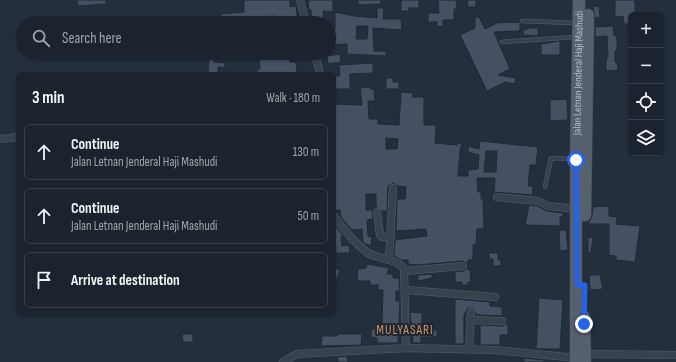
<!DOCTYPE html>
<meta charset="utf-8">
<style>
:root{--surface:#1b232e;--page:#242b36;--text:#f1f3f6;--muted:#a0a4aa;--line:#39404a}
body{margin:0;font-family:"Sofia Sans Condensed",sans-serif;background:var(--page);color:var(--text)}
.controls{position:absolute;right:12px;top:12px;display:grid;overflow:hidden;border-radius:6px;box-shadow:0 1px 3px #0004}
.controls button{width:36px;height:36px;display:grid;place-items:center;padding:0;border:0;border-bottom:1px solid var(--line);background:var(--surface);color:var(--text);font:20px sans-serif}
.stop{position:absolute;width:12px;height:12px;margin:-9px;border:3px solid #2563eb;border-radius:50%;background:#fff}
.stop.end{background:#2563eb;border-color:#fff;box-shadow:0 1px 4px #0008}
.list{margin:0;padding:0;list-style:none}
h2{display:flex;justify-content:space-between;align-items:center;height:52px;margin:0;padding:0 16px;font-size:17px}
h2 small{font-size:13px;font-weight:400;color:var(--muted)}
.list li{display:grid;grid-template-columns:26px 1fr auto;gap:12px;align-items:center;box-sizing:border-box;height:56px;margin:0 8px 8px;padding:0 8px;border:1px solid var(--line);border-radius:6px}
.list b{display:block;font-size:15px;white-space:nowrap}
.list p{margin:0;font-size:13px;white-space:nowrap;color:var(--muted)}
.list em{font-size:13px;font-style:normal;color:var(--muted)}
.icon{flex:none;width:22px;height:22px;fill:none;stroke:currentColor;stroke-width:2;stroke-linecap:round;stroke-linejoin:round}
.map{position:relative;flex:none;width:676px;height:362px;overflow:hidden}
.search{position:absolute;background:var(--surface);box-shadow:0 1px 3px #0004;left:16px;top:16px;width:320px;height:44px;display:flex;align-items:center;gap:10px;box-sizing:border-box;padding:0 14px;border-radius:22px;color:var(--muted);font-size:15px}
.panel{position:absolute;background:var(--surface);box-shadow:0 1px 3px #0004;left:16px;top:72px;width:320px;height:244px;border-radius:6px}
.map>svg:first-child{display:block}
.building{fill:#455162;stroke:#1f2835;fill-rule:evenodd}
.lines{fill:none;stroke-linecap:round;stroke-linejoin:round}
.service-casing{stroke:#565f6c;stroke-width:4.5}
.minor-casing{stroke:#565f6c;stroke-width:8}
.primary-casing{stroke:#414a57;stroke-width:13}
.service{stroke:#38414e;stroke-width:3.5}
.minor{stroke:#38414e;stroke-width:7}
.primary{stroke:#56606e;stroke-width:12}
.route{stroke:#2563eb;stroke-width:5}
.labels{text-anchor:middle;stroke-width:4;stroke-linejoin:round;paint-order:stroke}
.street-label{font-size:11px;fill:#b4bcc9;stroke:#1d2633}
.quarter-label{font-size:13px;letter-spacing:1px;fill:#d59563;stroke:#1d2633}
</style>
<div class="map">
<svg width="676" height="362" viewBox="0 0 676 362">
<rect width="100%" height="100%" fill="#242f3e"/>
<path class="building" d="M 77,0 L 106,0 L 106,4 L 78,6 Z
M 244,0 L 290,0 L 290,7 L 296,6 L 298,23 L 275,23 L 274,16 L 260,17 L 260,23 L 221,23 L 221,14 L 244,12 Z
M 308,0 L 333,0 L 333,12 L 323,11 L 324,23 L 312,23 L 311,10 L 309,10 Z
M 358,0 L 381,0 L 381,4 L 358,5 Z
M 401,0 L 419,0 L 419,8 L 409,8 L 409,11 L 401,11 Z
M 438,0 L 456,0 L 457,9 L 454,9 L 454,20 L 443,20 L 443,26 L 437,27 L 437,22 L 428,22 L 428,13 L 439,13 Z
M 467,0 L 476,0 L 476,7 L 468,7 Z
M 615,0 L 635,0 L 635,15 L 631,15 L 631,18 L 629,18 L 629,24 L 624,24 L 623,16 L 615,17 Z
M 599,6 L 600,17 L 595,18 L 593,7 Z
M 377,8 L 384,8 L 383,19 L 401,19 L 402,30 L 373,28 L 374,51 L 386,51 L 386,56 L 347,54 L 347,44 L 329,45 L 329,30 L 335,30 L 335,12 L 354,16 L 377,18 ZM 357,26 L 368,26 L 367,39 L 356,39 Z
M 475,17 L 479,17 L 485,29 L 497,23 L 519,22 L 520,23 L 520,31 L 494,32 L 510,69 L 498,75 L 516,78 L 515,84 L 505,82 L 487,91 L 460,35 L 475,28 Z
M 613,26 L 614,36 L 617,36 L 617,51 L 615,51 L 615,62 L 617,62 L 618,70 L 606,71 L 606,62 L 607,57 L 608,57 L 607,36 L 595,37 L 595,27 Z
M 531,28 L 538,28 L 538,36 L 523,35 L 523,30 Z
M 560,41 L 560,55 L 541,55 L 541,44 Z
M 289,53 L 290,62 L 296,62 L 297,74 L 257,74 L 257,69 L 260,69 L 259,57 Z
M 209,54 L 215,54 L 214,62 L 225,63 L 225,68 L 218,67 L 218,74 L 208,74 Z
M 340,54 L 341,62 L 328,64 L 327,56 Z
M 373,63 L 373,73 L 350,74 L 350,89 L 334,89 L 334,76 L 340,76 L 339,65 Z
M 386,78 L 393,78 L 393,82 L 399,82 L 399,89 L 386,89 Z
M 370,87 L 370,89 L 374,89 L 375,101 L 368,101 L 369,119 L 378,119 L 378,124 L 399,125 L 401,92 L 413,93 L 413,97 L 424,97 L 424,125 L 436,125 L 435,143 L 457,145 L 457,143 L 462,143 L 460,151 L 458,176 L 468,176 L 468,170 L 478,169 L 479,155 L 468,152 L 468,146 L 479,149 L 480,141 L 538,147 L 536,165 L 530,165 L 528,186 L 533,186 L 532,195 L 494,192 L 495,178 L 477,178 L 478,192 L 481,192 L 481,199 L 483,199 L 484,229 L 477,229 L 476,245 L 473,245 L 473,260 L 468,260 L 468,264 L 463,261 L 417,265 L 408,264 L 408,260 L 401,260 L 394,256 L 395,240 L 427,236 L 426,229 L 396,231 L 397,199 L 405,199 L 406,187 L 398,186 L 393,183 L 388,186 L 387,211 L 382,211 L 376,207 L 376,194 L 366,194 L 366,210 L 372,210 L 373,219 L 367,220 L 368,236 L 372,237 L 371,246 L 363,243 L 362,229 L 352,230 L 341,217 L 340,210 L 334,210 L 334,104 L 362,105 L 360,88 ZM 386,138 L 398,139 L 397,149 L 386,149 ZM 486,151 L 497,151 L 496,172 L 484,172 Z
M 567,99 L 568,120 L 550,121 L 550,100 Z
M 529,205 L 537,206 L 547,211 L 563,213 L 563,217 L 560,217 L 560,226 L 525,225 Z
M 609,206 L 609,216 L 617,217 L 616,224 L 640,226 L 635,262 L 616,260 L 616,256 L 609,255 L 609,224 L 588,224 L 592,216 L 593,207 Z
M 334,224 L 343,236 L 341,237 L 342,246 L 349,245 L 350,253 L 336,253 Z
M 559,230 L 566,230 L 568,250 L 560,251 Z
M 588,237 L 593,238 L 591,253 L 588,252 Z
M 489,253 L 498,253 L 498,260 L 501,260 L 501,266 L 493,266 L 493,259 L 489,259 Z
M 367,264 L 389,268 L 387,274 L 393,274 L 393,278 L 399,278 L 400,291 L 396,291 L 396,301 L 400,301 L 398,343 L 377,343 L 377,338 L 371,337 L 371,331 L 378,325 L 378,323 L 382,323 L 383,290 L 378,290 L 378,285 L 370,285 L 370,281 L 357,281 L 358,269 L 366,268 Z
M 334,268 L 340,270 L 335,284 L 334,284 Z
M 468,268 L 468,270 L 470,270 L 471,282 L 468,282 L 468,285 L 462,285 L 462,282 L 455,282 L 455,272 L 464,271 Z
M 432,274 L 432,278 L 418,281 L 418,275 Z
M 589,275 L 600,275 L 603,289 L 590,290 Z
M 539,298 L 563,300 L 560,349 L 536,349 Z
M 455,299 L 490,302 L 490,306 L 502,307 L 502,316 L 480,315 L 476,314 L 473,308 L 468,308 L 464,315 L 464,344 L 455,344 Z
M 410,312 L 422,313 L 422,329 L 437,330 L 437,337 L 421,337 L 421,343 L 413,343 Z
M 506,324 L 508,324 L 508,335 L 500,335 L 500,345 L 480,345 L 480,325 L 502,326 Z
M 182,334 L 193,334 L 193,342 L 183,342 Z
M 337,334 L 362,334 L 361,345 L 321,346 L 322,336 L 337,336 Z
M 347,356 L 348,362 L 338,362 L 337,357 Z
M 524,358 L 544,360 L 544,362 L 524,362 Z"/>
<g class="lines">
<g class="service-casing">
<path id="service" d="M 522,21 L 576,23
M 502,42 L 576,37
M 545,187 L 551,158 L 573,159"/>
</g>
<g class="minor-casing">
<path id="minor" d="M 300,0 L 306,23
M 315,53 L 320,74
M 0,139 L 18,137
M 497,197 L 538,201 L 548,206 L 577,209
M 377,212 L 380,235 L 382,237 L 391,237
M 334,216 C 344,229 354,243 368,253 C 378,259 396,258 404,269 L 406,348
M 389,260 L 393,188
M 405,271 L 463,266
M 406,290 L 495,297
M 470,320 L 502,321
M 469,349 L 471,312
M 585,354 L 676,355
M 283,362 L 297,354 L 406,348 L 495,350 L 576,358"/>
</g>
<g class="primary-casing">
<g id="primary">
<path d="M 585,215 L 588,15"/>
<path d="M 584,317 L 585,362"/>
<path id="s1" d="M 576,362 L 576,160 L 579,0"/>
</g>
</g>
<use href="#service" class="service"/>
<use href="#minor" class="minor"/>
<use href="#primary" class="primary"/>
</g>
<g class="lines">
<path class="route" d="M 576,160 L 577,285 L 585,285 L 584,324"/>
</g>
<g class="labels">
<g class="street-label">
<text dy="4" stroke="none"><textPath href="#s1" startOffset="289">Jalan Letnan Jenderal Haji Mashudi</textPath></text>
</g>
<g class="quarter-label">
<text x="405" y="334">MULYASARI</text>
</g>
</g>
</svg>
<div class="controls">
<button>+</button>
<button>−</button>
<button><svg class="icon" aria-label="locate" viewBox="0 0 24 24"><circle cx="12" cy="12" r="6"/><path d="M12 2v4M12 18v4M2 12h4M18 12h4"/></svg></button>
<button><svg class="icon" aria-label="layers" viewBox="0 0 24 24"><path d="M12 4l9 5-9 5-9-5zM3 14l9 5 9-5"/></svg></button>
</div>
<div class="stop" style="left:576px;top:160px"></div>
<div class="stop end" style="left:584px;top:324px"></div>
<div class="search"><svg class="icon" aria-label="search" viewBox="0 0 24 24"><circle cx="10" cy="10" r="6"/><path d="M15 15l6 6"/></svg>Search here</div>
<section class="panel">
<h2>3 min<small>Walk · 180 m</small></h2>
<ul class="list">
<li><svg class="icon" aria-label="ahead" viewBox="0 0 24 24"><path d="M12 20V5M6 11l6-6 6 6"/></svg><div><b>Continue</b><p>Jalan Letnan Jenderal Haji Mashudi</p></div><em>130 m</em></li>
<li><svg class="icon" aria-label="ahead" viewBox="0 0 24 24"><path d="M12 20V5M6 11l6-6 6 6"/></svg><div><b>Continue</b><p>Jalan Letnan Jenderal Haji Mashudi</p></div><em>50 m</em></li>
<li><svg class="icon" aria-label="arrive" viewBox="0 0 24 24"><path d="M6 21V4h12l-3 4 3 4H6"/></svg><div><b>Arrive at destination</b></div></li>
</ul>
</section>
</div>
